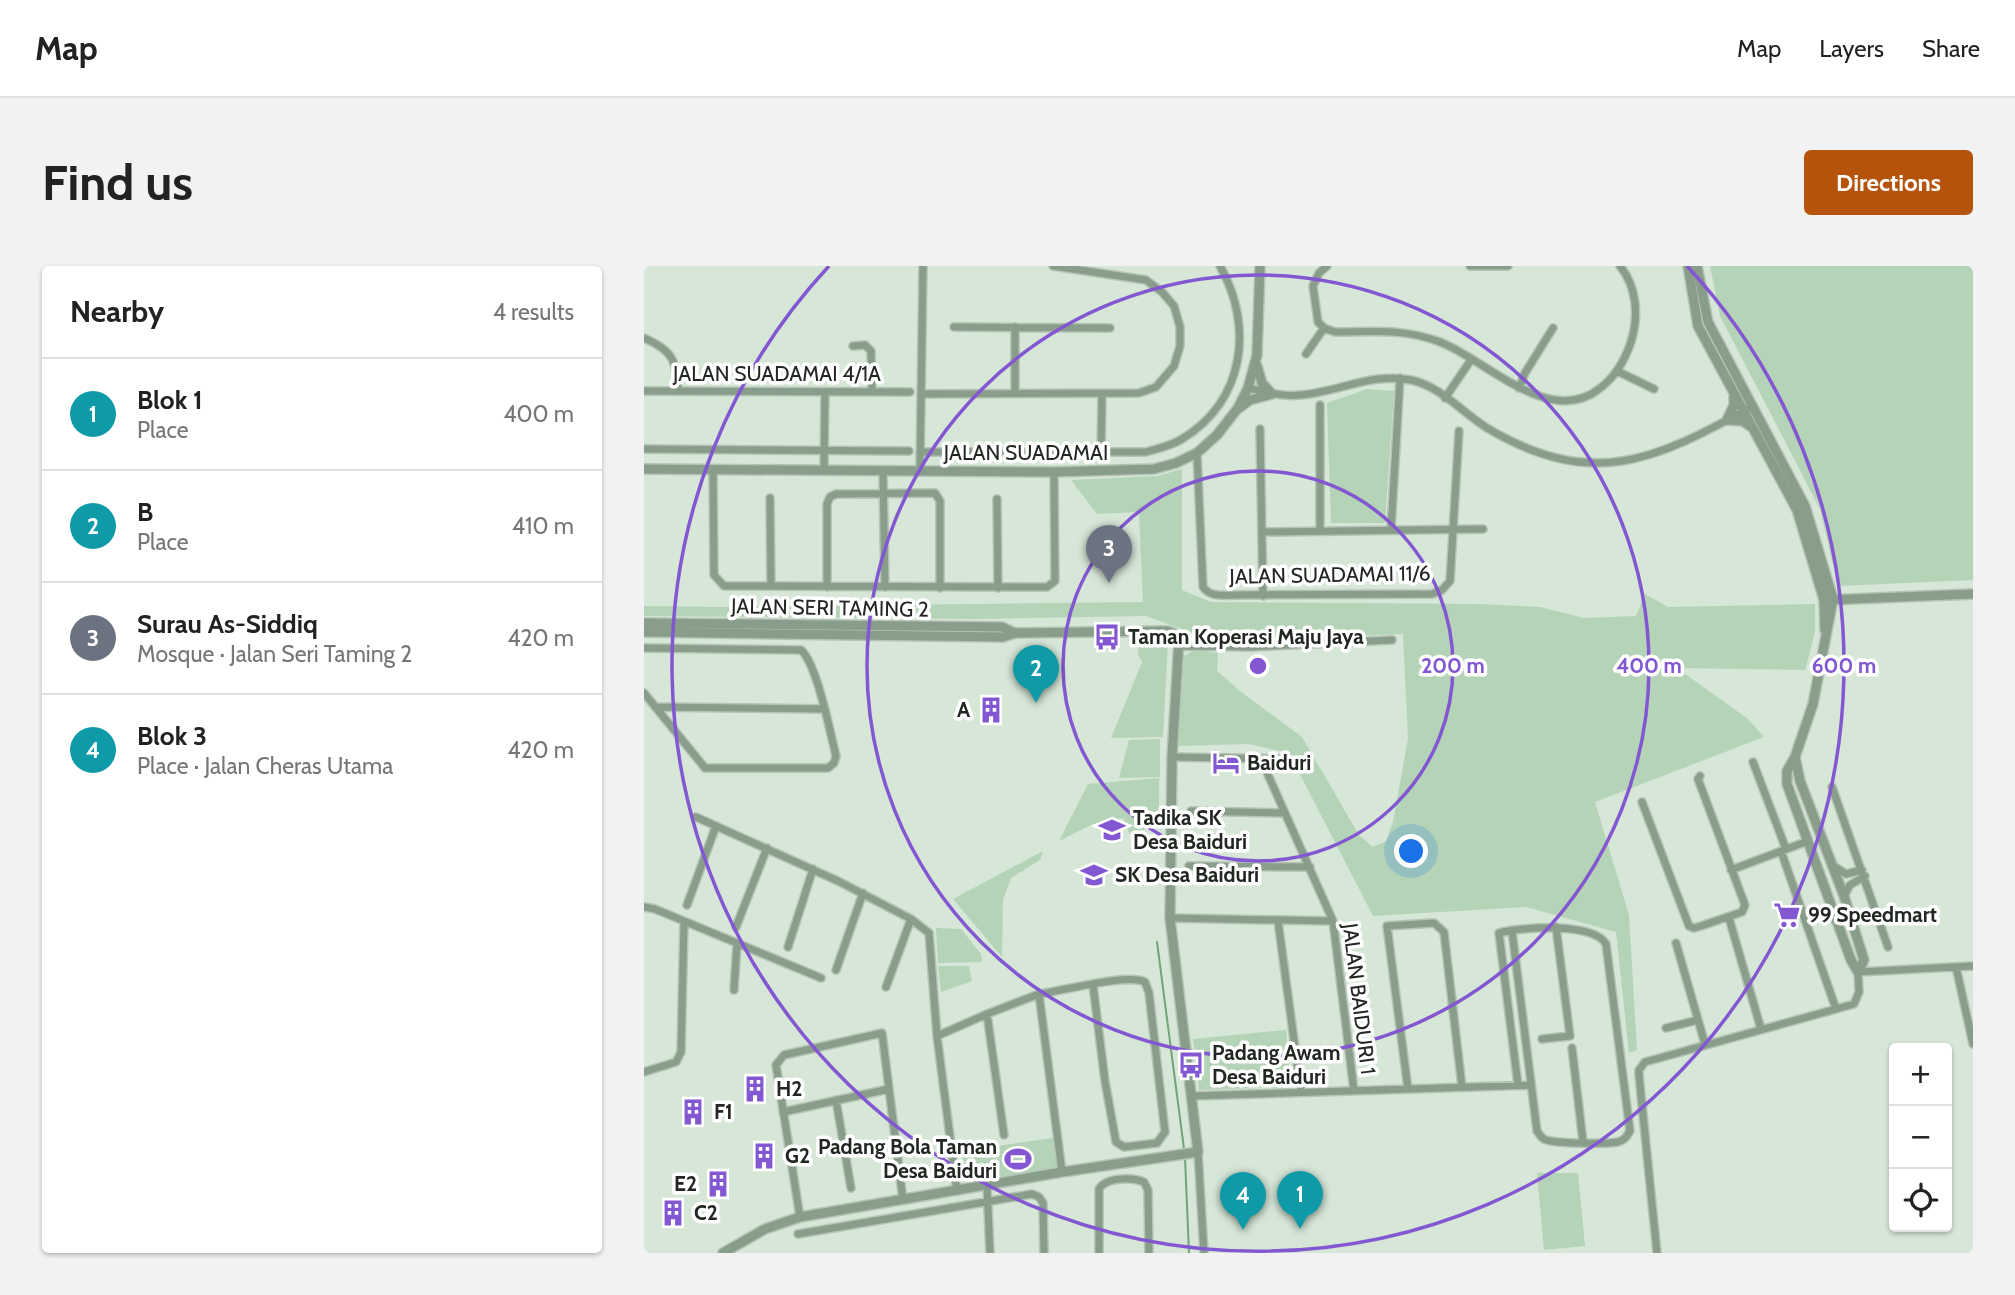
<!DOCTYPE html>
<meta charset="utf-8">
<style>
:root{--surface:#fff;--page:#f2f2f2;--text:#222;--muted:#767676;--line:#e0e0e0;--accent:#b45309}
body{margin:0;font-family:Cabin,sans-serif;background:var(--page);color:var(--text)}
.controls{position:absolute;right:21px;bottom:21px;display:grid;overflow:hidden;border-radius:7px;box-shadow:0 2px 5px #0004}
.controls button{width:63px;height:63px;display:grid;place-items:center;padding:0;border:0;border-bottom:2px solid var(--line);background:var(--surface);color:var(--text);font:35px sans-serif}
.you{position:absolute;left:768px;top:586px;width:24px;height:24px;margin:-18px;border:5px solid #fff;border-radius:50%;background:#1a73e8;box-shadow:0 0 0 10px #1a73e833}
.badge{display:grid;place-items:center;width:46px;height:46px;border-radius:50%;background:var(--accent);color:#fff;font-size:23px;font-weight:700}
.pin{position:absolute;translate:-50% -58px;filter:drop-shadow(0 2px 4px #0008)}
.pin::after{content:'';position:absolute;top:37px;width:24px;height:21px;background:inherit;clip-path:polygon(0 0,100% 0,50% 100%)}
.list{margin:0;padding:0;list-style:none}
h2{display:flex;justify-content:space-between;align-items:center;height:91px;margin:0;padding:0 28px;font-size:30px}
h2 small{font-size:23px;font-weight:400;color:var(--muted)}
.list li{display:grid;grid-template-columns:46px 1fr auto;gap:21px;align-items:center;box-sizing:border-box;height:112px;padding:0 28px;border-top:2px solid var(--line)}
.list b{display:block;font-size:26px;white-space:nowrap}
.list p{margin:0;font-size:23px;white-space:nowrap;color:var(--muted)}
.list em{font-size:23px;font-style:normal;color:var(--muted)}
.icon{flex:none;width:38px;height:38px;fill:none;stroke:currentColor;stroke-width:2;stroke-linecap:round;stroke-linejoin:round}
.map{position:relative;flex:none;width:1329px;height:987px;overflow:hidden;border-radius:7px}
header{display:flex;align-items:center;gap:42px;box-sizing:border-box;height:98px;padding:0 35px;background:var(--surface);border-bottom:2px solid var(--line)}
header strong{font-size:33px}
nav{display:flex;gap:38px;margin-inline-start:auto;font-size:24px}
.intro{display:flex;align-items:center;justify-content:space-between;box-sizing:border-box;height:168px;padding:0 42px}
h1{margin:0;font-size:49px}
.button{padding:18px 32px;border-radius:7px;background:var(--accent);color:#fff;font-size:24px;font-weight:700}
main{display:flex;gap:42px;padding:0 42px}
aside{flex:1;background:var(--surface);border-radius:7px;box-shadow:0 2px 5px #0004}
.map>svg:first-child{display:block}
.green{fill:#b5d4b7}
.lines{fill:none;stroke-linecap:round;stroke-linejoin:round}
.stream{stroke:#73a378;stroke-width:2}
.minor-casing{stroke:#b6c4b6;stroke-width:10}
.tertiary-casing{stroke:#b6c4b6;stroke-width:12}
.minor{stroke:#889d8a;stroke-width:7}
.tertiary{stroke:#889d8a;stroke-width:9}
.ring{fill:none;stroke:#8357d1;stroke-width:3.5}
.labels{text-anchor:middle;stroke-width:7;stroke-linejoin:round;paint-order:stroke}
.street-label{font-size:21px;fill:#222722;stroke:#fff}
.poi-label{font-size:21px;font-weight:bold;fill:#222722;stroke:#fff;text-anchor:start}
.centre{fill:#8357d1;stroke:#fff;stroke-width:3.5}
.ring-label{font-size:21px;text-anchor:middle;font-weight:bold;fill:#8357d1;stroke:#fff;stroke-width:7;stroke-linejoin:round;paint-order:stroke}
</style>
<header>
<strong>Map</strong>
<nav><a>Map</a><a>Layers</a><a>Share</a></nav>
</header>
<div class="intro"><h1>Find us</h1><a class="button">Directions</a></div>
<main>
<aside>
<h2>Nearby<small>4 results</small></h2>
<ul class="list">
<li><span class="badge" style="background:#0f9aa8">1</span><div><b>Blok 1</b><p>Place</p></div><em>400 m</em></li>
<li><span class="badge" style="background:#0f9aa8">2</span><div><b>B</b><p>Place</p></div><em>410 m</em></li>
<li><span class="badge" style="background:#6b7280">3</span><div><b>Surau As-Siddiq</b><p>Mosque · Jalan Seri Taming 2</p></div><em>420 m</em></li>
<li><span class="badge" style="background:#0f9aa8">4</span><div><b>Blok 3</b><p>Place · Jalan Cheras Utama</p></div><em>420 m</em></li>
</ul>
</aside>
<div class="map">
<svg width="1329" height="987" viewBox="0 0 1329 987">
<rect width="100%" height="100%" fill="#d6e6d7"/>
<path class="green" d="M 1066,0 L 1329,0 L 1329,314 L 1194,320 L 1176,243 L 1076,50 Z
M 723,123 L 750,125 L 741,257 L 687,257 L 683,137 Z
M 538,203 L 538,324 L 567,336 L 835,338 L 896,341 L 940,352 L 992,350 L 1001,328 L 1024,341 L 1171,338 L 1171,366 L 1161,404 L 1033,402 L 1104,453 L 1120,471 L 951,536 L 985,649 L 993,784 L 985,787 L 972,666 L 882,641 L 729,650 L 645,487 L 604,478 L 534,480 L 540,390 L 551,384 L 574,387 L 573,405 L 596,425 L 658,471 L 715,569 L 729,581 L 742,575 L 749,556 L 764,473 L 759,368 L 571,375 L 502,350 L 326,353 L 0,350 L 0,340 L 73,341 L 499,336 L 495,246 L 453,248 L 427,214 L 513,210 Z
M 508,373 L 524,375 L 519,471 L 467,472 L 498,396 L 494,388 L 495,379 Z
M 516,473 L 516,511 L 475,512 L 485,474 Z
M 515,512 L 515,546 L 498,548 L 500,564 L 485,567 L 479,552 L 447,559 L 415,575 L 444,518 Z
M 399,585 L 396,594 L 367,612 L 359,634 L 358,691 L 309,633 Z
M 292,662 L 317,663 L 337,688 L 338,696 L 294,697 Z
M 294,700 L 325,700 L 328,715 L 297,726 Z
M 642,764 L 647,821 L 555,824 L 549,773 Z
M 409,872 L 413,902 L 340,913 L 337,900 L 338,911 L 321,914 L 318,885 Z
M 893,907 L 934,907 L 941,980 L 900,984 Z"/>
<g class="lines">
<path class="stream" d="M 513,676 L 540,883
M 541,892 L 545,987"/>
<g class="minor-casing">
<path id="minor" d="M 683,0 L 675,7 L 669,20 L 674,56 L 680,62 L 691,66 C 730,66 759,62 796,76 C 841,93 905,162 955,123 C 970,112 981,94 987,76 C 995,50 993,21 976,0
M 826,0 L 864,0
M 310,61 L 466,62
M 371,61 L 371,127
M 0,72 C 30,85 32,95 34,125
M 209,80 L 221,79 L 227,85 L 228,126
M 662,88 L 680,62
M 973,105 L 1010,123
M 604,122 C 622,126 638,131 657,129 C 694,126 729,106 767,114 C 796,120 819,147 843,162 C 948,224 1010,195 1107,141
M 875,122 L 881,107 L 909,62
M 0,125 L 266,126
M 277,128 L 495,127 L 512,121 L 530,100 L 536,80 L 536,61 L 530,40 L 518,26 L 502,14 L 409,0
M 801,132 L 827,94
M 676,139 L 676,265
M 616,163 L 619,330
M 0,183 L 265,185
M 276,186 L 502,186 C 515,182 527,180 538,173 C 601,135 610,60 576,0
M 457,187 L 458,128
M 553,187 L 559,321 C 567,332 581,329 593,329 L 788,328 L 798,324 L 806,315 L 815,165
M 69,203 L 70,309 L 80,320 L 403,321 L 411,315 L 410,206
M 180,204 L 181,126
M 276,204 L 279,0
M 239,205 L 241,321
M 126,232 L 127,320
M 353,233 L 354,322
M 747,264 L 756,112
M 618,266 L 839,263
M 183,321 L 183,238 L 186,231 L 192,228 L 291,227 L 296,235 L 296,322
M 535,380 L 606,381 L 748,374
M 0,382 L 157,384 C 173,398 186,466 192,490 L 190,497 L 184,502 L 61,502 L 0,427
M 11,441 L 180,443
M 528,491 L 641,493
M 617,493 L 689,655 L 710,825
M 1109,496 L 1142,583
M 1188,521 L 1244,681
M 998,536 L 1045,660 L 1050,662 L 1057,660 L 1098,646 L 1101,639 L 1054,513 L 1056,510
M 547,545 L 641,547
M 52,551 L 194,615 L 267,653 L 285,667 L 293,770 L 313,925
M 1137,585 L 1192,743
M 545,600 L 666,601
M 1191,601 L 1202,608 L 1218,604
M 1087,604 L 1164,575
M 1200,630 L 1206,619 L 1221,610
M 43,639 L 72,560
M 0,641 L 11,643 L 177,712
M 526,652 L 689,655
M 1085,652 L 1117,763
M 634,655 L 657,826
M 92,661 L 123,582
M 868,665 L 893,865 C 895,868 897,871 900,873 C 908,878 964,878 974,876 C 981,874 983,870 986,865 L 962,678 C 949,656 878,661 855,667 L 874,819
M 1032,677 L 1061,778
M 144,681 L 169,603
M 1312,701 L 1329,778
M 192,704 L 219,627
M 242,721 L 267,653
M 90,724 L 93,678
M 395,728 L 418,906
M 343,748 L 360,869
M 1022,762 L 1054,754
M 293,770 L 343,748 L 395,728 C 418,725 484,707 501,716 L 505,727 L 521,866 L 513,877 L 480,881 L 472,876 L 461,815 L 449,719
M 898,773 L 926,770 L 912,661
M 928,782 L 939,876
M 0,806 L 32,796 L 37,786 L 40,656
M 764,823 L 743,660 L 790,657 L 800,666 L 818,821
M 549,830 L 887,819
M 192,834 L 207,922
M 139,846 L 245,823
M 554,886 L 560,987
M 343,920 L 346,987
M 156,951 L 132,799 L 140,789 L 238,767 L 259,934
M 154,968 L 388,928 L 395,931 L 399,937 L 400,987
M 455,987 L 455,923 C 462,911 488,911 500,916 L 504,924 L 505,987
M 1013,987 L 995,809 L 995,804 L 1001,796 L 1210,738 L 1215,726 L 1214,706 L 1329,700"/>
</g>
<g class="tertiary-casing">
<path id="tertiary" d="M 1044,0 L 1054,60 L 1153,244 L 1180,334 L 1181,364
M 1053,0 L 1064,56 L 1161,240 L 1189,333 L 1169,438 L 1151,491 L 1143,505 L 1143,518 L 1207,694 L 1214,706
M 613,100 L 618,117 L 628,128
M 1090,131 L 1090,139 L 1083,154 L 1099,155 L 1106,160
M 595,142 L 606,134 L 628,128
M 0,203 L 410,206 L 510,203 L 532,197 L 553,187 L 573,169 L 594,142 L 604,122 L 613,89 L 616,0
M 1184,334 L 1329,328
M 0,357 L 358,361 L 371,367
M 0,366 L 359,371 L 371,367 L 523,365 L 529,367 L 535,374 L 528,491 L 526,652 L 554,886 L 418,906 L 156,951 L 121,963 L 79,987
M 1151,491 L 1156,515 L 1200,630 L 1220,694 L 1214,706"/>
</g>
<use href="#minor" class="minor"/>
<use href="#tertiary" class="tertiary"/>
</g>
<g class="ring">
<circle cx="614" cy="400" r="195"/>
<circle cx="614" cy="400" r="391"/>
<path d="M1043 0A586 586 0 1 1 185 0"/>
</g>
<defs>
<g id="bus-bare" transform="scale(2.1)"><path d="M-5-6H5V4H4V6H2V4H-2V6H-4V4H-5ZM-3.5-4V0h7V-4ZM-3.5 1.2v1.5H-2V1.2ZM2 1.2v1.5H3.5V1.2Z" fill="#8357d1" stroke="#fff" stroke-width="2.5" paint-order="stroke"/></g>
<g id="building-bare" transform="scale(2.1)"><path d="M-4-6H4V6H1V3H-1V6H-4ZM-2.5-4.3h1.7v1.8h-1.7ZM.8-4.3h1.7v1.8H.8ZM-2.5-1h1.7V.8h-1.7ZM.8-1h1.7V.8H.8Z" fill="#8357d1" stroke="#fff" stroke-width="2.5" paint-order="stroke"/></g>
<g id="hotel-bare" transform="scale(2.1)"><path d="M-6-4.5h1.5V1H6V5H4.5V3h-9V5H-6ZM-4 0a1.8 1.8 0 1 1 3.6 0ZM.5 0V-2.5h3Q6-2.5 6 0Z" fill="#8357d1" stroke="#fff" stroke-width="2.5" paint-order="stroke"/></g>
<g id="school-bare" transform="scale(2.1)"><path d="M0-5L7-2L0 1L-7-2ZM-4 1L0 2.5L4 1V4Q0 6-4 4Z" fill="#8357d1" stroke="#fff" stroke-width="2.5" paint-order="stroke"/></g>
<g id="supermarket-bare" transform="scale(2.1)"><path d="M-6-5.5h2.5l.6 2H6L4.5 2H-2.5L-4.4-4H-6ZM-1.5 3.2a1.3 1.3 0 1 0 .1 0ZM3 3.2a1.3 1.3 0 1 0 .1 0Z" fill="#8357d1" stroke="#fff" stroke-width="2.5" paint-order="stroke"/></g>
<g id="stadium-bare" transform="scale(2.1)"><path d="M0-5a6.5 5 0 1 0 0 10a6.5 5 0 1 0 0-10ZM-3.5-1.8h7v3.6h-7Z" fill="#8357d1" stroke="#fff" stroke-width="2.5" paint-order="stroke"/></g>
</defs>
<g fill-rule="evenodd">
<use href="#bus-bare" x="463" y="371"/>
<use href="#building-bare" x="347" y="444"/>
<use href="#hotel-bare" x="582" y="497"/>
<use href="#school-bare" x="468" y="564"/>
<use href="#school-bare" x="450" y="609"/>
<use href="#supermarket-bare" x="1143" y="649"/>
<use href="#bus-bare" x="547" y="799"/>
<use href="#building-bare" x="111" y="823"/>
<use href="#building-bare" x="49" y="846"/>
<use href="#building-bare" x="120" y="890"/>
<use href="#stadium-bare" x="374" y="893"/>
<use href="#building-bare" x="74" y="918"/>
<use href="#building-bare" x="29" y="947"/>
</g>
<g class="labels">
<g class="street-label">
<text x="133" y="115">JALAN SUADAMAI 4/1A</text>
<text x="382" y="194">JALAN SUADAMAI</text>
<text transform="translate(686 309) rotate(-1)" y="7">JALAN SUADAMAI 11/6</text>
<text transform="translate(186 342) rotate(1)" y="7">JALAN SERI TAMING 2</text>
<text transform="translate(715 733) rotate(83)" y="7">JALAN BAIDURI 1</text>
</g>
<g class="poi-label">
<text x="484" y="378">Taman Koperasi Maju Jaya</text>
<text x="326" y="451" text-anchor="end">A</text>
<text x="603" y="504">Baiduri</text>
<text x="489" y="559">Tadika SK<tspan x="489" dy="24">Desa Baiduri</tspan></text>
<text x="471" y="616">SK Desa Baiduri</text>
<text x="1164" y="656">99 Speedmart</text>
<text x="568" y="794">Padang Awam<tspan x="568" dy="24">Desa Baiduri</tspan></text>
<text x="132" y="830">H2</text>
<text x="70" y="853">F1</text>
<text x="353" y="888" text-anchor="end">Padang Bola Taman<tspan x="353" dy="24">Desa Baiduri</tspan></text>
<text x="141" y="897">G2</text>
<text x="53" y="925" text-anchor="end">E2</text>
<text x="50" y="954">C2</text>
</g>
</g>
<circle cx="614" cy="400" r="10" class="centre"/>
<g class="ring-label">
<text x="809" y="407">200 m</text>
<text x="1005" y="407">400 m</text>
<text x="1200" y="407">600 m</text>
</g>
</svg>
<div class="controls">
<button>+</button>
<button>−</button>
<button><svg class="icon" aria-label="locate" viewBox="0 0 24 24"><circle cx="12" cy="12" r="6"/><path d="M12 2v4M12 18v4M2 12h4M18 12h4"/></svg></button>
</div>
<div class="you"></div>
<div class="pin badge" style="left:656px;top:963px;background:#0f9aa8">1</div>
<div class="pin badge" style="left:392px;top:437px;background:#0f9aa8">2</div>
<div class="pin badge" style="left:465px;top:317px;background:#6b7280">3</div>
<div class="pin badge" style="left:599px;top:964px;background:#0f9aa8">4</div>
</div>
</main>
